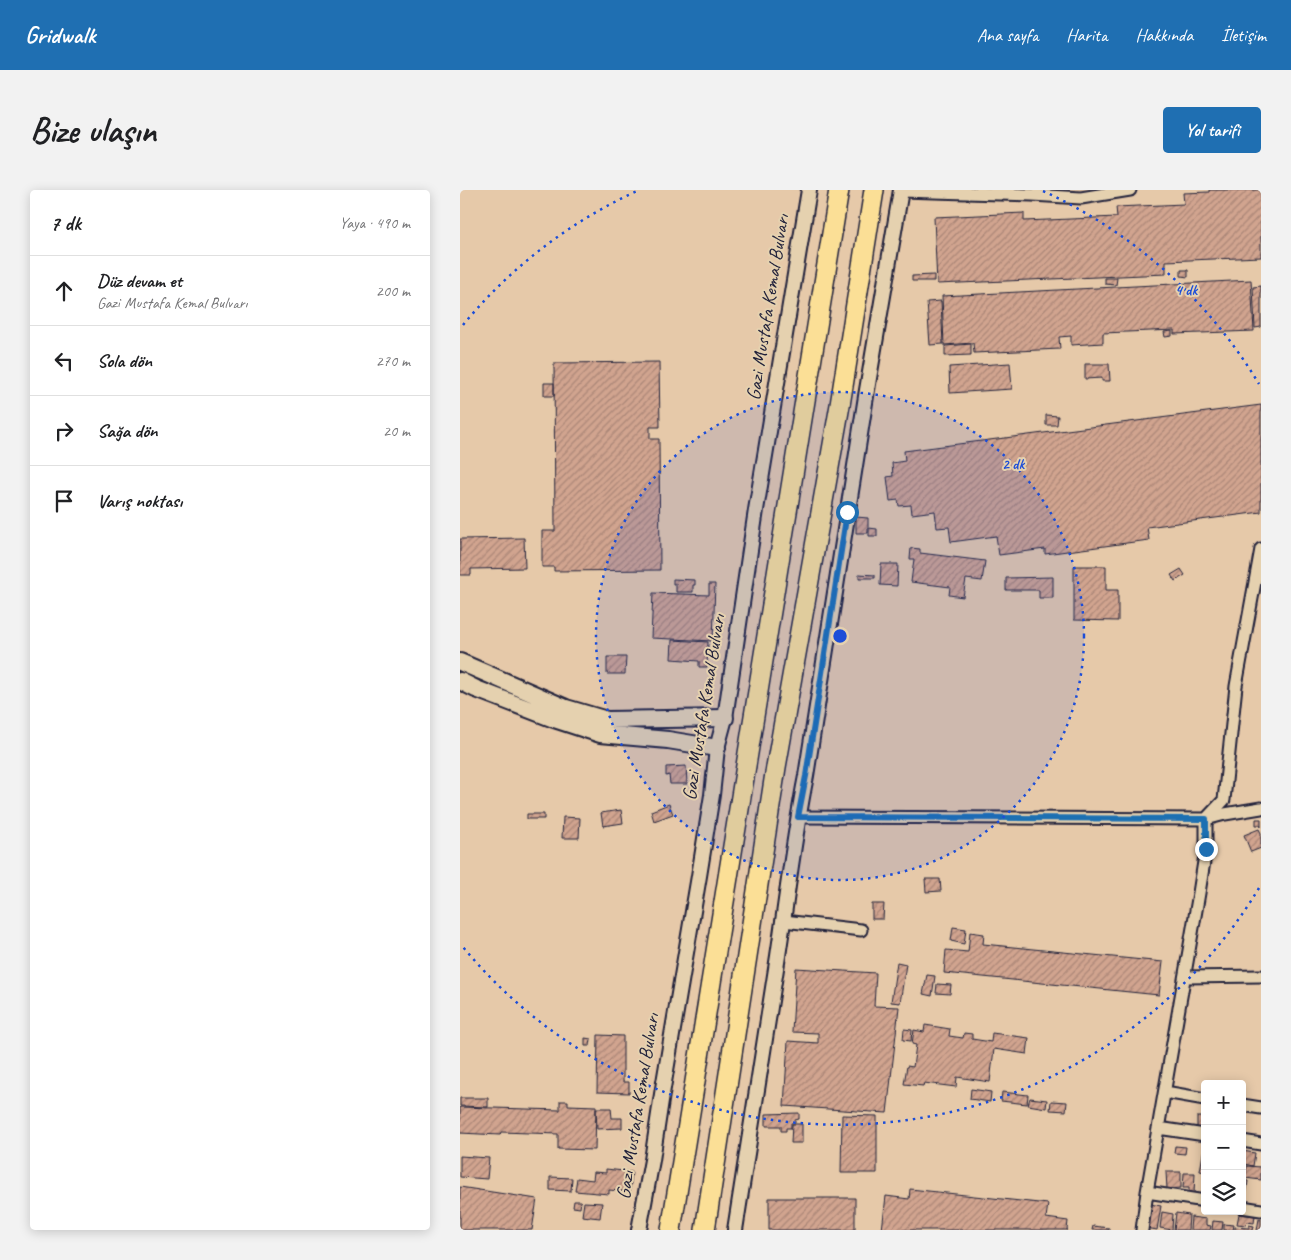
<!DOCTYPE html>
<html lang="tr">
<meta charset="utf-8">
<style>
:root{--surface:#fff;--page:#f2f2f2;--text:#202124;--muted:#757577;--line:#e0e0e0;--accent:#1f6fb2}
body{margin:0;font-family:Caveat,sans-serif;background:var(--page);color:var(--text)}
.controls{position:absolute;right:15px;bottom:15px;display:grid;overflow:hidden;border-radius:5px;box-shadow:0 2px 12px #0003}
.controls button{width:45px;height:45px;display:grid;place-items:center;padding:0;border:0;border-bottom:1px solid var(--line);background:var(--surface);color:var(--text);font:25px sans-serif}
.stop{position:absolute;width:15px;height:15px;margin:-11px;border:4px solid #1f6fb2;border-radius:50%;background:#fff}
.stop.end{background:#1f6fb2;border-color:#fff;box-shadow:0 1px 5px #0008}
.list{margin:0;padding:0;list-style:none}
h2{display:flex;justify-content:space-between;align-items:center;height:65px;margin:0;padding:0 20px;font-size:21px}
h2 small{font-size:16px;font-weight:400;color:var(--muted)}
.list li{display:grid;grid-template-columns:32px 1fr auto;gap:15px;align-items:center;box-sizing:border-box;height:70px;padding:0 20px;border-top:1px solid var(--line)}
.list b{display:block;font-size:19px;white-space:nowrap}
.list p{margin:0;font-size:16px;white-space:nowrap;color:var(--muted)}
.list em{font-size:16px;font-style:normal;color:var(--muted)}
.icon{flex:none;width:28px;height:28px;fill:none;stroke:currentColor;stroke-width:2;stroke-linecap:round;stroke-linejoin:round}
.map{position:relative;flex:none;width:801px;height:1040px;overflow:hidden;border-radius:5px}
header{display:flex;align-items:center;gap:30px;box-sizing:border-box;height:70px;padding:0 25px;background:var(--accent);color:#fff}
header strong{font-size:24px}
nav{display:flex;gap:28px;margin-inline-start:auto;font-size:18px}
.intro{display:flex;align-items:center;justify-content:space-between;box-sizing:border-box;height:120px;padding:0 30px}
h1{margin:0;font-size:35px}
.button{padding:12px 22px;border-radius:5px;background:var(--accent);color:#fff;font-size:18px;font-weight:700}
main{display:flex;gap:30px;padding:0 30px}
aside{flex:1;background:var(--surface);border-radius:5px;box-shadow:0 2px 12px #0003}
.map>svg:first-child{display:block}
.building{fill:url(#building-hatch);stroke:#22223b}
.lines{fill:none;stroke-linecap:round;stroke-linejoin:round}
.minor-casing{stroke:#22223b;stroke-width:15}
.tertiary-casing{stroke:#22223b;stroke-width:18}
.secondary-casing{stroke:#22223b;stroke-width:20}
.trunk-casing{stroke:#22223b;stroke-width:22}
.minor{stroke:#e5d1af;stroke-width:11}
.tertiary{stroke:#e5d1af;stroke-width:14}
.secondary{stroke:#e5d1af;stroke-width:16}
.trunk{stroke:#fbdf96;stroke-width:19}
.route{stroke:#1f6fb2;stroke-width:6}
.ring{fill:none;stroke:#1d4ed8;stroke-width:2.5;stroke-dasharray:2.5 5}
.labels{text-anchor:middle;stroke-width:4;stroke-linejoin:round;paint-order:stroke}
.street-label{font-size:20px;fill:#22223b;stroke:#e5d1af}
.centre{fill:#1d4ed8;stroke:#e5d1af;stroke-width:2.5}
.ring-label{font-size:15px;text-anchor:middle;font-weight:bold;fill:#1d4ed8;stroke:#e5d1af;stroke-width:4;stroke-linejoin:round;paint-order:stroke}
</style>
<header>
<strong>Gridwalk</strong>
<nav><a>Ana sayfa</a><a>Harita</a><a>Hakkında</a><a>İletişim</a></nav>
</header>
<div class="intro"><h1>Bize ulaşın</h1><a class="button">Yol tarifi</a></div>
<main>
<aside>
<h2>7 dk<small>Yaya · 490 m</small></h2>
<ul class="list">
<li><svg class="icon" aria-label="ahead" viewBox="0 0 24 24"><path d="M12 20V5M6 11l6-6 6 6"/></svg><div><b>Düz devam et</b><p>Gazi Mustafa Kemal Bulvarı</p></div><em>200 m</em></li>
<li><svg class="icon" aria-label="left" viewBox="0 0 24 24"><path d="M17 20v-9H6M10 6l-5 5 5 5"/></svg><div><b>Sola dön</b></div><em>270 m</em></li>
<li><svg class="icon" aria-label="right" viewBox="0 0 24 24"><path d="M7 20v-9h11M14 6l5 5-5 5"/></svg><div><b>Sağa dön</b></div><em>20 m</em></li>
<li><svg class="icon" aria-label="arrive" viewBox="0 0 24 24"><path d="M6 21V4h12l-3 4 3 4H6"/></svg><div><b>Varış noktası</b></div></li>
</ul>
</aside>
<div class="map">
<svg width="801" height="1040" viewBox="0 0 801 1040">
<defs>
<pattern id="building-hatch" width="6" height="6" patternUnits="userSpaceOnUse" patternTransform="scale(1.25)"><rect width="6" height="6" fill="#d1a48f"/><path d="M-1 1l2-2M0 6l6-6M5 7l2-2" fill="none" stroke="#a98576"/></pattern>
</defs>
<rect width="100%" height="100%" fill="#e6c9a9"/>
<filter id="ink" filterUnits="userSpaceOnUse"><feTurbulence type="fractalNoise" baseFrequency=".02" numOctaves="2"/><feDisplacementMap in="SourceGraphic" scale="10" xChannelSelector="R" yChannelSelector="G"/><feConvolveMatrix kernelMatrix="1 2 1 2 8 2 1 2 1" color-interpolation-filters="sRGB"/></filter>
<g filter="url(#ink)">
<path class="building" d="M 749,0 L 801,0 L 801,67 L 706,71 L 706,84 L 477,94 L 474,27 L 564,23 L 564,31 L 657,27 L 656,17 L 724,14 L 723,3 L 749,2 Z
M 721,80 L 728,80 L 728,87 L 721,86 Z
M 474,85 L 474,91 L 452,91 L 452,86 Z
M 645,88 L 657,88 L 656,95 L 645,94 Z
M 791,90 L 794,141 L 714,144 L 714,140 L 643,143 L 643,153 L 611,155 L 611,146 L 599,147 L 600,159 L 514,163 L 513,153 L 484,155 L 482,106 Z
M 801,96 L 801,137 L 795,138 L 793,97 Z
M 481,111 L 483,154 L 470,155 L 467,112 Z
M 712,141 L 712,146 L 705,147 L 704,142 Z
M 511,154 L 511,165 L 485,166 L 485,156 Z
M 199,172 L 200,237 L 190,237 L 190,249 L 199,249 L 200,380 L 94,381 L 94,377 L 82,377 L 82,341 L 95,341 L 94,173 Z
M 550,173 L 552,199 L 490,203 L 489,177 Z
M 625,174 L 649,174 L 650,191 L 642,191 L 642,188 L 625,189 Z
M 84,193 L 94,193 L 94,206 L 84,206 Z
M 801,215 L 801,322 L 687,337 L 689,350 L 585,364 L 585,359 L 539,365 L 536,346 L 491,352 L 489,337 L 477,338 L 475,321 L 452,324 L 451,315 L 439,316 L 438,310 L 430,311 L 427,287 L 433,286 L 432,273 L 445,271 L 444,261 Z
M 586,225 L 598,226 L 597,235 L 586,235 Z
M 396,327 L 408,328 L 408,343 L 396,343 Z
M 409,338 L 417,339 L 417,346 L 409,346 Z
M 64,348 L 65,378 L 11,379 L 11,385 L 0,385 L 0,349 Z
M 451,358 L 460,359 L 460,363 L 525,371 L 522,391 L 506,389 L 503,407 L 489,405 L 490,397 L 451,392 L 454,369 L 450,369 Z
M 421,374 L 438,374 L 437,396 L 420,395 Z
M 614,376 L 646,376 L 646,400 L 658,400 L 658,431 L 614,430 Z
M 721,379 L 725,385 L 715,391 L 711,385 Z
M 399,384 L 415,385 L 415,388 L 399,388 Z
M 593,387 L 593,408 L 579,408 L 579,400 L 546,400 L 546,388 Z
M 213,389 L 235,390 L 235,395 L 233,395 L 233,402 L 216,402 L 216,394 L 213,394 Z
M 249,394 L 255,394 L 253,451 L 191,448 L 193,403 L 249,405 Z
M 212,450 L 248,452 L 247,477 L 239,477 L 239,471 L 211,469 Z
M 147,467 L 166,467 L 165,484 L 147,484 Z
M 226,576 L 227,594 L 210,594 L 209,585 L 206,586 L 206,577 Z
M 209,614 L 213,624 L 194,631 L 191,621 Z
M 161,620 L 163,633 L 143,636 L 141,623 Z
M 67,624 L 84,624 L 84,629 L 67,629 Z
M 103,627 L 120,628 L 119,648 L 102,648 Z
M 796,629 L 801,629 L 801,637 L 800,635 L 796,635 Z
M 799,639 L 801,643 L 801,658 L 791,662 L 784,645 Z
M 465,689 L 480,689 L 481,701 L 466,702 Z
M 412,714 L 424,714 L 423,729 L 412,729 Z
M 493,737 L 506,739 L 504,754 L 491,751 Z
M 510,742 L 524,744 L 523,754 L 703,772 L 699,805 L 484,783 L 486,760 L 508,762 Z
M 437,772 L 446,774 L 440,813 L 431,812 Z
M 336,778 L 416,783 L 414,816 L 439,817 L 427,923 L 324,916 L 328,851 L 358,853 L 358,843 L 332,842 Z
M 467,785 L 475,786 L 472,806 L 463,804 Z
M 477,794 L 491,795 L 490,804 L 476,803 Z
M 465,835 L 490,839 L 489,846 L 503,848 L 504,843 L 512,844 L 512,849 L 531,852 L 532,843 L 569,848 L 567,864 L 534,859 L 530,892 L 497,887 L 496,897 L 464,893 L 463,896 L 444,894 L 447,876 L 453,877 L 456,855 L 452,854 L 454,840 L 464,842 Z
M 444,839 L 452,840 L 451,851 L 443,850 Z
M 138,845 L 163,846 L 163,892 L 169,892 L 169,903 L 137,902 Z
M 125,848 L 131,849 L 130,856 L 125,856 Z
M 511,899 L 531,902 L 530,912 L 510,909 Z
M 542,902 L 568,905 L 567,914 L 541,911 Z
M 0,908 L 28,908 L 28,917 L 0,916 Z
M 570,908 L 587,910 L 586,918 L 568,915 Z
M 100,911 L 108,911 L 108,915 L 136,916 L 135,960 L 98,959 L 98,944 L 41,942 L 40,945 L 0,943 L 0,917 L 100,920 Z
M 591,911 L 607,912 L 606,921 L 590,920 Z
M 136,918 L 151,918 L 152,928 L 162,928 L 162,938 L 137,939 Z
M 339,923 L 339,929 L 335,930 L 335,933 L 331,933 L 331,938 L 326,938 L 326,941 L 321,941 L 321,936 L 306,936 L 306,924 Z
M 382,925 L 417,926 L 417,983 L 381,983 Z
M 737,927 L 745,927 L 745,943 L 737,943 Z
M 332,934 L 342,934 L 342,953 L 331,953 Z
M 715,956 L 726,957 L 725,964 L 714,963 Z
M 744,958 L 745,958 L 745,982 L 740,981 Z
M 782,961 L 795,963 L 793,976 L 784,974 L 782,978 Z
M 0,966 L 29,968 L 27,989 L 0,987 Z
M 787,976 L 801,977 L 801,990 L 785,988 Z
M 146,979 L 172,982 L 170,1002 L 149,1000 L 149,1004 L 115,1001 L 117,988 L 133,990 L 134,982 L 146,983 Z
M 706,982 L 721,982 L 721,998 L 707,999 Z
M 724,983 L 735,983 L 734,1004 L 729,1004 L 729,998 L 723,998 Z
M 90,987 L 112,988 L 111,1001 L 90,1000 Z
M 782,990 L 788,991 L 785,1013 L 782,1013 Z
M 0,997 L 77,1009 L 72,1040 L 0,1040 Z
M 450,999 L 588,1014 L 586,1028 L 608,1031 L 607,1040 L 608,1040 L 422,1040 L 426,1006 L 449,1009 Z
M 309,1008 L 395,1008 L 395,1040 L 309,1040 Z
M 114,1011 L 121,1011 L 120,1018 L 113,1017 Z
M 124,1012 L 142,1013 L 140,1028 L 122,1026 Z
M 690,1014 L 701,1016 L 697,1040 L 686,1038 Z
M 702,1022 L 713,1024 L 712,1040 L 700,1038 Z
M 716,1023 L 729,1025 L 728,1040 L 714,1040 Z
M 779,1024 L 795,1026 L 794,1033 L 787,1032 L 786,1035 L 777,1034 Z
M 731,1027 L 746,1029 L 746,1035 L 751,1036 L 750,1040 L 730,1040 Z
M 799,1029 L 801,1029 L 801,1040 L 797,1040 Z
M 753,1031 L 763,1032 L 762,1040 L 752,1040 Z
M 764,1034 L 774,1035 L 773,1040 L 764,1040 Z
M 789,1035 L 794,1036 L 793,1040 L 775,1040 L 775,1037 L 789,1038 Z
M 633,1036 L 649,1038 L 649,1040 L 632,1040 Z"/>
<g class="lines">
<g class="minor-casing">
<path id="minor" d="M 441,1 L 572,5 L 621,8 L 670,0
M 338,627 L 746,629 L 765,624 L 801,618
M 324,731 L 401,740
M 725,787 L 801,786
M 705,902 L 745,909
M 782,915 L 801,918
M 698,938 L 745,945
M 782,951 L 801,954
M 687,1002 L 745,1011
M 782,1017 L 801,1020
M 682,1040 L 687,1002 L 739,703 L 746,659 L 746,629 L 764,610 L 776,496 L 801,359"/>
</g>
<g class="tertiary-casing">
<path id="tertiary" d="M 179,1040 L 192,970 L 202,904 L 239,686 L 252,605 L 257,558 L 265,528 L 296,320 L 349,0
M 275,1040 C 289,949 304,858 318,766 C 327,706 334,646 346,586 L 407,200 L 441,0"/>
</g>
<g class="secondary-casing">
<path id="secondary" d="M 0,472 L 106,518 L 147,530 L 265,528
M 0,491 L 16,499 L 94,529 L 140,544 L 208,550 L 257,558"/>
</g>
<g class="trunk-casing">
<path id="trunk" d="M 211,1040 L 379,0
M 245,1040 L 316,577 L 380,215 L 414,0"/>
</g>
<use href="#minor" class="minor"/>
<use href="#tertiary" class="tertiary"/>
<use href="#secondary" class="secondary"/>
<use href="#trunk" class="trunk"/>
</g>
</g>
<g class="lines" filter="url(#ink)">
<path class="route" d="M 387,322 L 346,586 L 338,627 L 746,629 L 746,659"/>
</g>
<circle cx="380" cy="446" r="244" fill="#1d4ed8" fill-opacity=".12"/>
<g class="ring">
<circle cx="380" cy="446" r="244"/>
<path d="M799 698A489 489 0 0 1 3 757M3 135A489 489 0 0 1 177 1M583 1A489 489 0 0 1 799 194"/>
</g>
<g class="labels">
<g class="street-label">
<text transform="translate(307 117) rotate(-81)" y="7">Gazi Mustafa Kemal Bulvarı</text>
<text transform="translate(243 517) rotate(-81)" y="7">Gazi Mustafa Kemal Bulvarı</text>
<text transform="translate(177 916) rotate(-81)" y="7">Gazi Mustafa Kemal Bulvarı</text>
</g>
</g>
<circle cx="380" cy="446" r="8" class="centre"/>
<g class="ring-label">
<text x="726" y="105">4 dk</text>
<text x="553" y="279">2 dk</text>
</g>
</svg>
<div class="controls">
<button>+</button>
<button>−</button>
<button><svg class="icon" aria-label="layers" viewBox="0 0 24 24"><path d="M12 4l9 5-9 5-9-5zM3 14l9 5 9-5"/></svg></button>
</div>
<div class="stop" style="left:387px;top:322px"></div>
<div class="stop end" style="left:746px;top:659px"></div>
</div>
</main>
